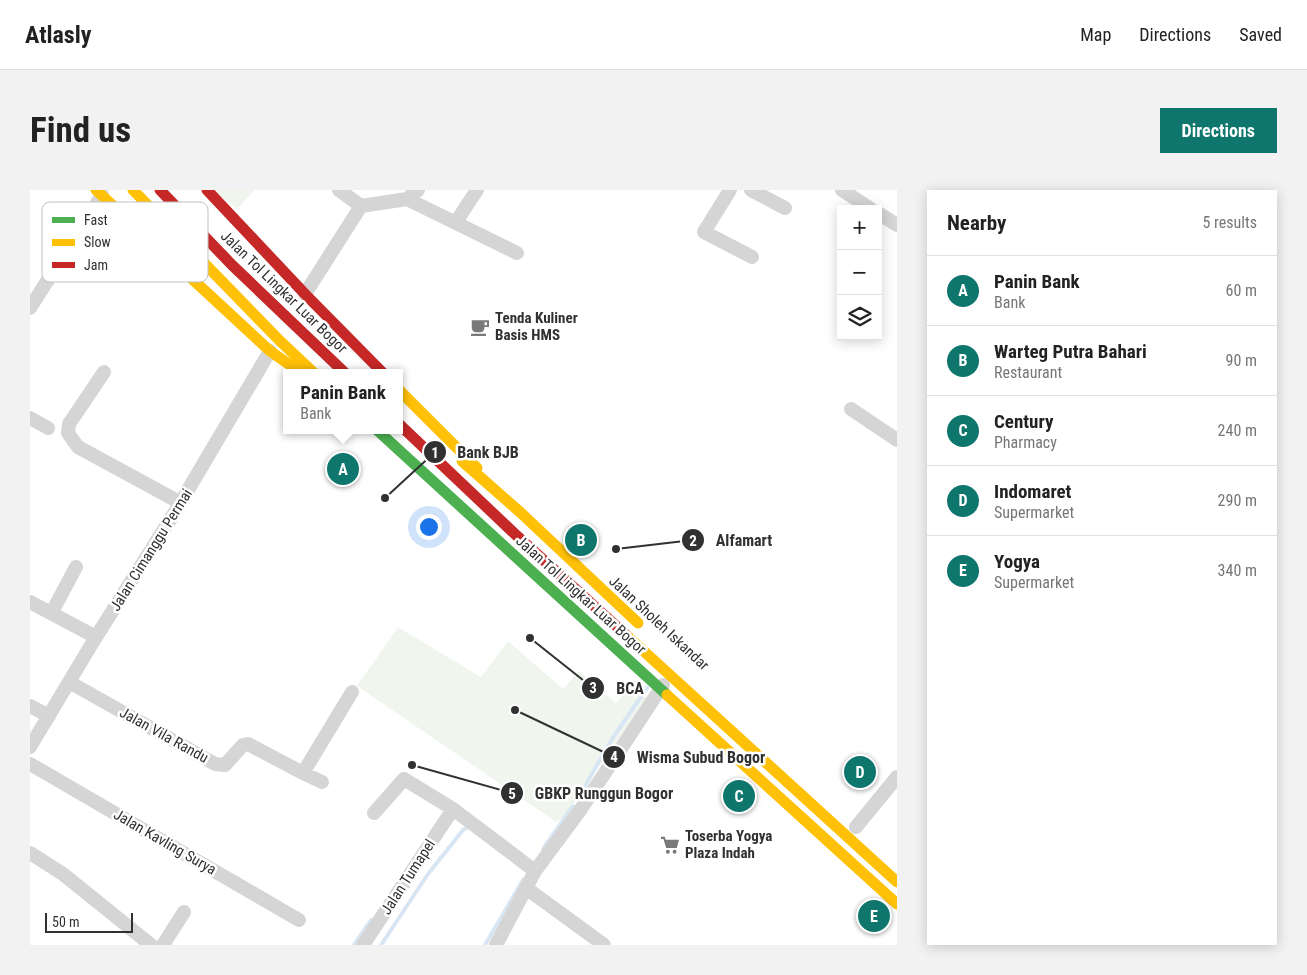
<!DOCTYPE html>
<meta charset="utf-8">
<style>
:root{--surface:#fff;--page:#f2f2f2;--text:#222;--muted:#767676;--line:#e0e0e0;--accent:#0f766e}
body{margin:0;font-family:"Roboto Condensed",sans-serif;background:var(--page);color:var(--text)}
.controls{position:absolute;right:15px;top:15px;display:grid;overflow:hidden;border-radius:0px;box-shadow:0 2px 12px #0003}
.controls button{width:45px;height:45px;display:grid;place-items:center;padding:0;border:0;border-bottom:1px solid var(--line);background:var(--surface);color:var(--text);font:25px sans-serif}
.scale{position:absolute;left:15px;bottom:12px;width:88px;box-sizing:border-box;padding-left:5px;border:2px solid #313131;border-top:0;font-size:14px;line-height:18px;white-space:nowrap;color:#313131;-webkit-text-stroke:4px #fff;paint-order:stroke}
.you{position:absolute;left:398px;top:336px;width:18px;height:18px;margin:-12px;border:4px solid #fff;border-radius:50%;background:#1a73e8;box-shadow:0 0 0 8px #1a73e833}
.badge{display:grid;place-items:center;width:32px;height:32px;border-radius:50%;background:var(--accent);color:#fff;font-size:16px;font-weight:700}
.pin{position:absolute;translate:-50% -50%;border:2px solid #fff;box-shadow:0 1px 5px #0006}
.popup{position:absolute;left:253px;top:179px;width:120px;height:65px;box-sizing:border-box;display:grid;place-content:center;border-radius:0px;background:var(--surface);filter:drop-shadow(0 1px 4px #0005);font-size:16px;white-space:nowrap;color:var(--muted)}
.popup b{font-size:19px;color:var(--text)}
.popup::after{content:'';position:absolute;left:50%;top:100%;margin-left:-10px;border:10px solid transparent;border-top-color:var(--surface)}
.list{margin:0;padding:0;list-style:none}
h2{display:flex;justify-content:space-between;align-items:center;height:65px;margin:0;padding:0 20px;font-size:21px}
h2 small{font-size:16px;font-weight:400;color:var(--muted)}
.list li{display:grid;grid-template-columns:32px 1fr auto;gap:15px;align-items:center;box-sizing:border-box;height:70px;padding:0 20px;border-top:1px solid var(--line)}
.list b{display:block;font-size:19px;white-space:nowrap}
.list p{margin:0;font-size:16px;white-space:nowrap;color:var(--muted)}
.list em{font-size:16px;font-style:normal;color:var(--muted)}
.icon{flex:none;width:28px;height:28px;fill:none;stroke:currentColor;stroke-width:2;stroke-linecap:round;stroke-linejoin:round}
.map{position:relative;flex:none;width:867px;height:755px;overflow:hidden;border-radius:0px}
header{display:flex;align-items:center;gap:30px;box-sizing:border-box;height:70px;padding:0 25px;background:var(--surface);border-bottom:1px solid var(--line)}
header strong{font-size:24px}
nav{display:flex;gap:28px;margin-inline-start:auto;font-size:18px}
.intro{display:flex;align-items:center;justify-content:space-between;box-sizing:border-box;height:120px;padding:0 30px}
h1{margin:0;font-size:35px}
.button{padding:12px 22px;border-radius:0px;background:var(--accent);color:#fff;font-size:18px;font-weight:700}
main{display:flex;gap:30px;padding:0 30px}
aside{flex:1;background:var(--surface);border-radius:0px;box-shadow:0 2px 12px #0003}
.map>svg:first-child{display:block}
.green{fill:#f0f6ed}
.lines{fill:none;stroke-linecap:round;stroke-linejoin:round}
.stream{stroke:#d8e6f4;stroke-width:4}
.street{stroke:#d5d5d5;stroke-width:14}
.slow{stroke:#ffc107;stroke-width:11}
.jam{stroke:#c62828;stroke-width:11}
.fast-bridge{stroke:#4caf50;stroke-width:11}
.slow-bridge{stroke:#ffc107;stroke-width:11}
.labels{text-anchor:middle;stroke-width:5;stroke-linejoin:round;paint-order:stroke}
.street-label{font-size:15px;fill:#313131;stroke:#fff}
.poi-label{font-size:15px;font-weight:bold;fill:#313131;stroke:#fff;text-anchor:start}
.key{fill:#fff;stroke:#c1c1c1;stroke-width:1}
.key-label{font-size:14px;fill:#313131}
.leader{fill:none;stroke:#313131;stroke-width:2}
.callout-dot{fill:#313131;stroke:#fff;stroke-width:2}
.mark-label{font-size:15px;text-anchor:middle;font-weight:bold;fill:#fff}
.callout-label{font-size:16px;text-anchor:middle;font-weight:bold;fill:#313131;stroke:#fff;stroke-width:5;stroke-linejoin:round;paint-order:stroke}
</style>
<header>
<strong>Atlasly</strong>
<nav><a>Map</a><a>Directions</a><a>Saved</a></nav>
</header>
<div class="intro"><h1>Find us</h1><a class="button">Directions</a></div>
<main>
<div class="map">
<svg width="867" height="755" viewBox="0 0 867 755">
<rect width="100%" height="100%" fill="#fff"/>
<path class="green" d="M 184,0 L 225,0 L 207,19 Z
M 368,437 L 451,487 L 478,451 L 533,499 L 549,481 L 586,513 L 602,495 L 618,510 L 544,608 L 545,612 L 534,627 L 526,632 L 327,496 Z"/>
<g class="lines">
<path class="stream" d="M 554,598 L 582,549 L 617,498
M 513,659 L 543,616
M 324,755 L 341,730
M 351,755 L 398,684 L 433,640 L 438,637
M 455,755 L 493,690"/>
<path class="street" d="M 309,0 L 331,16
M 700,0 L 674,42 L 722,67
M 721,0 L 755,18
M 812,0 L 841,19
M 377,9 L 487,63
M 848,23 L 867,35
M 426,32 L 447,0
M 275,104 L 331,16 L 377,9 L 388,0
M 0,118 L 72,5
M 74,182 L 39,234 L 38,243 L 48,257 L 151,313
M 821,219 L 867,250
M 0,228 L 18,238
M 0,412 L 66,447
M 22,422 L 46,377
M 39,492 L 185,574 L 195,575 L 213,555 L 218,554 L 273,583 L 322,502
M 0,516 L 19,526
M 0,557 L 66,447 L 145,322 L 240,161
M 0,574 L 269,730
M 273,583 L 292,592
M 344,623 L 374,589 L 423,619 L 505,681
M 826,637 L 867,587
M 0,663 L 33,684 L 121,755
M 496,698 L 574,755
M 133,755 L 154,722
M 333,755 L 423,619
M 466,755 L 505,681 L 551,619 L 633,495"/>
<path class="slow" d="M 66,0 L 240,161 L 270,182
M 103,0 L 250,151 L 284,183
M 369,200 L 447,278
M 432,271 L 491,323 L 608,433
M 596,445 L 867,692"/>
<path class="jam" d="M 130,0 L 202,75 L 315,183
M 177,0 L 275,104 L 353,183
M 369,234 L 486,345 L 596,445"/>
<path class="fast-bridge" d="M 347,240 L 637,505"/>
<path class="slow-bridge" d="M 637,505 L 867,714"/>
</g>
<defs>
<g id="cafe-bare" transform="scale(1.5)"><path d="M-5.5-4.5H6V0H3Q3 3.5 0 3.5H-2.5Q-5.5 3.5-5.5 0ZM3-3.2v2h1.7v-2ZM-6 4.5H4V6H-6Z" fill="#797979" stroke="#fff" stroke-width="2.5" paint-order="stroke"/></g>
<g id="supermarket-bare" transform="scale(1.5)"><path d="M-6-5.5h2.5l.6 2H6L4.5 2H-2.5L-4.4-4H-6ZM-1.5 3.2a1.3 1.3 0 1 0 .1 0ZM3 3.2a1.3 1.3 0 1 0 .1 0Z" fill="#797979" stroke="#fff" stroke-width="2.5" paint-order="stroke"/></g>
</defs>
<g fill-rule="evenodd">
<use href="#cafe-bare" x="450" y="137"/>
<use href="#supermarket-bare" x="640" y="655"/>
</g>
<g class="labels">
<g class="street-label">
<text transform="translate(254 102) rotate(44)" y="5">Jalan Tol Lingkar Luar Bogor</text>
<text transform="translate(121 360) rotate(-58)" y="5">Jalan Cimanggu Permai</text>
<text transform="translate(551 405) rotate(42)" y="5">Jalan Tol Lingkar Luar Bogor</text>
<text transform="translate(629 433) rotate(43)" y="5">Jalan Sholeh Iskandar</text>
<text transform="translate(134 545) rotate(29)" y="5">Jalan Vila Randu</text>
<text transform="translate(135 652) rotate(30)" y="5">Jalan Kavling Surya</text>
<text transform="translate(378 687) rotate(-57)" y="5">Jalan Tumapel</text>
</g>
<g class="poi-label">
<text x="465" y="133">Tenda Kuliner<tspan x="465" dy="17">Basis HMS</tspan></text>
<text x="655" y="651">Toserba Yogya<tspan x="655" dy="17">Plaza Indah</tspan></text>
</g>
</g>
<rect x="12" y="12" width="166" height="80" rx="8" class="key"/>
<rect x="22" y="27" width="23" height="6" fill="#4caf50"/>
<rect x="22" y="49" width="23" height="7" fill="#ffc107"/>
<rect x="22" y="72" width="23" height="6" fill="#c62828"/>
<g class="key-label">
<text x="54" y="35">Fast</text>
<text x="54" y="57">Slow</text>
<text x="54" y="80">Jam</text>
</g>
<path class="leader" d="M355 308L405 262M586 359L663 350M500 448L563 498M485 520L584 567M382 575L482 603"/>
<g class="callout-dot">
<circle cx="355" cy="308" r="5"/>
<circle cx="586" cy="359" r="5"/>
<circle cx="500" cy="448" r="5"/>
<circle cx="485" cy="520" r="5"/>
<circle cx="382" cy="575" r="5"/>
<circle cx="405" cy="262" r="12"/>
<circle cx="663" cy="350" r="12"/>
<circle cx="563" cy="498" r="12"/>
<circle cx="584" cy="567" r="12"/>
<circle cx="482" cy="603" r="12"/>
</g>
<g class="mark-label">
<text x="405" y="268">1</text>
<text x="663" y="356">2</text>
<text x="563" y="503">3</text>
<text x="584" y="572">4</text>
<text x="482" y="609">5</text>
</g>
<g class="callout-label">
<text x="458" y="268">Bank BJB</text>
<text x="714" y="356">Alfamart</text>
<text x="600" y="504">BCA</text>
<text x="671" y="573">Wisma Subud Bogor</text>
<text x="574" y="609">GBKP Runggun Bogor</text>
</g>
</svg>
<div class="controls">
<button>+</button>
<button>−</button>
<button><svg class="icon" aria-label="layers" viewBox="0 0 24 24"><path d="M12 4l9 5-9 5-9-5zM3 14l9 5 9-5"/></svg></button>
</div>
<div class="scale">50 m</div>
<div class="you"></div>
<div class="pin badge" style="left:313px;top:279px">A</div>
<div class="popup"><b>Panin Bank</b>Bank</div>
<div class="pin badge" style="left:551px;top:350px">B</div>
<div class="pin badge" style="left:709px;top:606px">C</div>
<div class="pin badge" style="left:830px;top:582px">D</div>
<div class="pin badge" style="left:844px;top:726px">E</div>
</div>
<aside>
<h2>Nearby<small>5 results</small></h2>
<ul class="list">
<li><span class="badge">A</span><div><b>Panin Bank</b><p>Bank</p></div><em>60 m</em></li>
<li><span class="badge">B</span><div><b>Warteg Putra Bahari</b><p>Restaurant</p></div><em>90 m</em></li>
<li><span class="badge">C</span><div><b>Century</b><p>Pharmacy</p></div><em>240 m</em></li>
<li><span class="badge">D</span><div><b>Indomaret</b><p>Supermarket</p></div><em>290 m</em></li>
<li><span class="badge">E</span><div><b>Yogya</b><p>Supermarket</p></div><em>340 m</em></li>
</ul>
</aside>
</main>
